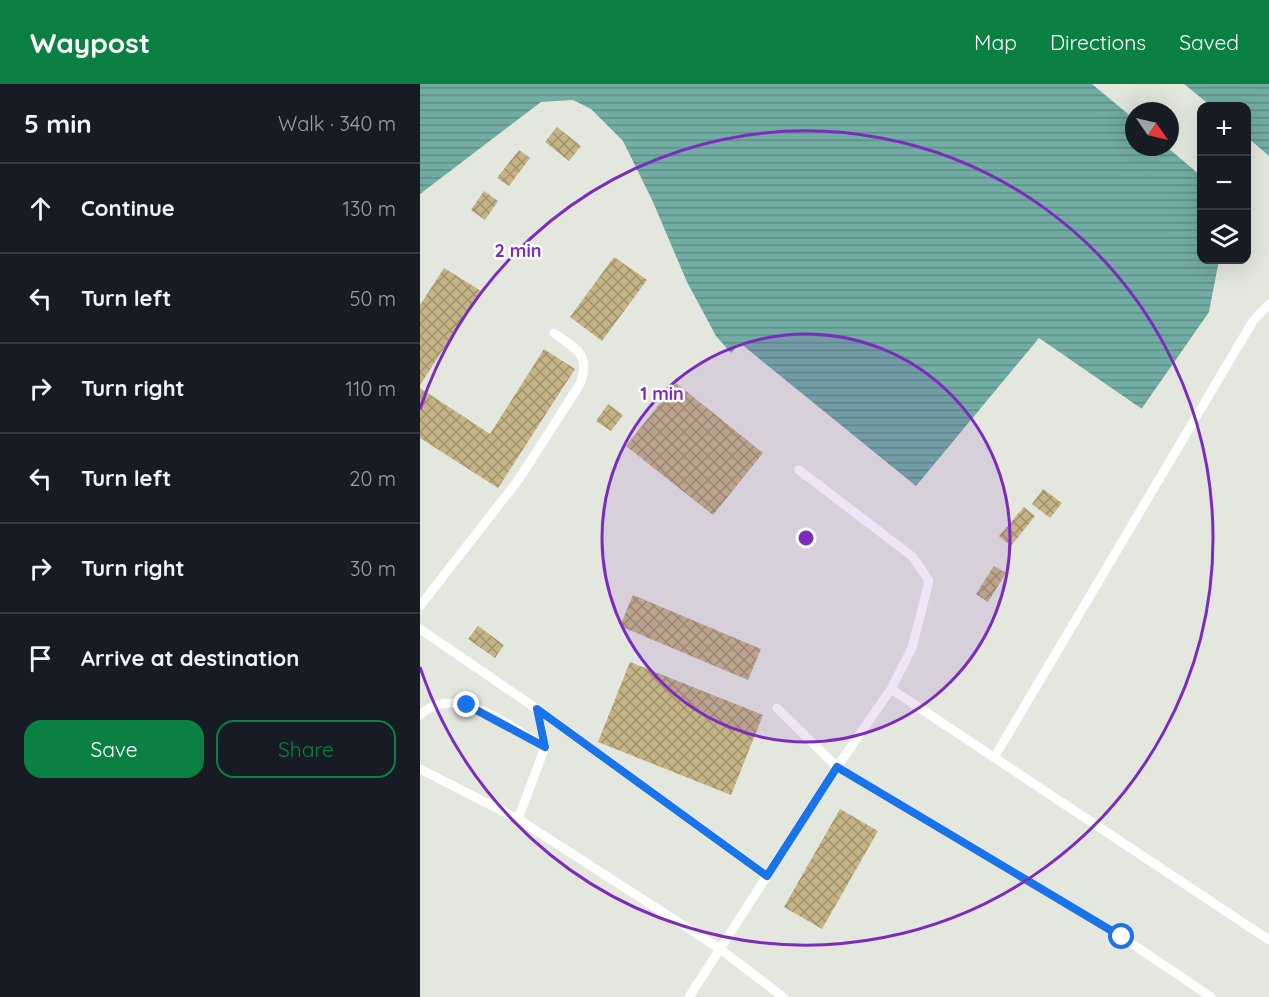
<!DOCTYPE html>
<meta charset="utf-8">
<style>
:root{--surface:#171b24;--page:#242831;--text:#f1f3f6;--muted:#9ea1a6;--line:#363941;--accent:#0b8043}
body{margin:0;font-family:Quicksand,sans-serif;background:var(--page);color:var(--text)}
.controls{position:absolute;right:18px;top:18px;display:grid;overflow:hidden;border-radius:12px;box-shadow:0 6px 24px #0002}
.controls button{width:54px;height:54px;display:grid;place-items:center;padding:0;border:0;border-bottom:2px solid var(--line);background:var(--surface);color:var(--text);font:30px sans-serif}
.compass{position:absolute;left:705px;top:18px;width:54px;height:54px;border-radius:50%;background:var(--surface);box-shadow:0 6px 24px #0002;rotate:124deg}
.stop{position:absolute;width:18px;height:18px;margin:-14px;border:4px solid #1a73e8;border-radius:50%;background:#fff}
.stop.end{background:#1a73e8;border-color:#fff;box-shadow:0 2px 6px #0008}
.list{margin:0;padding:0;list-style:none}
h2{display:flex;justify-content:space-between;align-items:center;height:78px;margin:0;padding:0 24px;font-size:26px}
h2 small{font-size:20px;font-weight:400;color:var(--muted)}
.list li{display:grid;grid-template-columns:39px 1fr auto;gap:18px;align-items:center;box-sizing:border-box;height:90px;padding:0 24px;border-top:2px solid var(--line)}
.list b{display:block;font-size:22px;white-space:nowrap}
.list em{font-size:20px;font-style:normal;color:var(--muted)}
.actions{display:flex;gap:12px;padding:18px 24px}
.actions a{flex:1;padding:14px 0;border:2px solid var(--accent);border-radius:18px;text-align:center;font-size:21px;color:var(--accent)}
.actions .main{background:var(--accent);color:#fff}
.icon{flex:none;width:33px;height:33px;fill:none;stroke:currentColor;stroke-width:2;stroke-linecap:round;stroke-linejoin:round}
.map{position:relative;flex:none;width:849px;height:913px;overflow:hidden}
header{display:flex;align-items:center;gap:36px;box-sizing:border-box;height:84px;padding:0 30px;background:var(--accent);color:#fff}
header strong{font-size:28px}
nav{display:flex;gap:33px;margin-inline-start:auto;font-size:21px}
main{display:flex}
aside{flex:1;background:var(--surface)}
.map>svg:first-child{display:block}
.water{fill:url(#water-rules);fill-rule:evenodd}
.pier{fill:#e4e7de}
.building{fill:url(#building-cross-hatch)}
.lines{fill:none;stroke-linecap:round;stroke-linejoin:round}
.lane{stroke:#fff;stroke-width:9}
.route{stroke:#1a73e8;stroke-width:8}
.ring{fill:none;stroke:#7b2cbf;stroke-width:3}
.centre{fill:#7b2cbf;stroke:#fff;stroke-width:3}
.ring-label{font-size:18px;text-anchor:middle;font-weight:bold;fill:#7b2cbf;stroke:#fff;stroke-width:5;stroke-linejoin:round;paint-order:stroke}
</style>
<header>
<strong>Waypost</strong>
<nav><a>Map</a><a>Directions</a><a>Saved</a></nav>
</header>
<main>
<aside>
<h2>5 min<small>Walk · 340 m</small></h2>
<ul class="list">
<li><svg class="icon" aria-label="ahead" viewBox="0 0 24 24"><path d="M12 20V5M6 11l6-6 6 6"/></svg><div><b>Continue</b></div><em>130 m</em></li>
<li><svg class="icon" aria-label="left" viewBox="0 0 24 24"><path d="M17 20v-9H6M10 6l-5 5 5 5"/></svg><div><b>Turn left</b></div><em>50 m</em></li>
<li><svg class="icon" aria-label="right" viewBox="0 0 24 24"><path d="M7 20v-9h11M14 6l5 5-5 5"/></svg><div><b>Turn right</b></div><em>110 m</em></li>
<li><svg class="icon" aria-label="left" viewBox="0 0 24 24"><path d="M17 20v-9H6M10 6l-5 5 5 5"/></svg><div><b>Turn left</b></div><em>20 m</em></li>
<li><svg class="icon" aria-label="right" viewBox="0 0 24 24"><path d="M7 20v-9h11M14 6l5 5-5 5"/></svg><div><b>Turn right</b></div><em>30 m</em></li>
<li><svg class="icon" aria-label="arrive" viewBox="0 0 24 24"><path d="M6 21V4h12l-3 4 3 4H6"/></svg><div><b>Arrive at destination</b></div></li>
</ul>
<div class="actions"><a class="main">Save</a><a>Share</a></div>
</aside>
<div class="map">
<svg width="849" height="913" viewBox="0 0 849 913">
<defs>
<pattern id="water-rules" width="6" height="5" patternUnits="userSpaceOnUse" patternTransform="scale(1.5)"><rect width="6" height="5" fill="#72ada3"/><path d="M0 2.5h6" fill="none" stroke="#5e8d85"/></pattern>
<pattern id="building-cross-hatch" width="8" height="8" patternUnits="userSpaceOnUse" patternTransform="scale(1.5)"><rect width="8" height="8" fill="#c3b385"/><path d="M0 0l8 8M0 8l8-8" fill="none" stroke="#9f926d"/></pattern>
</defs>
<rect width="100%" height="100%" fill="#e4e7de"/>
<path class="water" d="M 0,0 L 849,0 L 849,464 L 722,325 L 619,254 L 496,402 L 320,259 L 311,269 L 296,252 L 267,198 L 233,118 L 203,57 L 171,25 L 153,16 L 121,18 L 0,110 ZM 782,22 L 826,22 L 826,176 L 782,176 ZM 714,27 L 750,27 L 750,63 L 714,63 Z"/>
<path class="pier" d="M 672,0 L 764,0 L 791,22 L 782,22 L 781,92 L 747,63 L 750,63 L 750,27 L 714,27 L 714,35 Z
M 827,53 L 849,72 L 849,467 L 720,327 L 789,228 L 799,176 L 826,176 Z"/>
<path class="building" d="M 137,43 L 161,62 L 149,77 L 125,58 Z
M 99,66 L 110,74 L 89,102 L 77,94 Z
M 64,107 L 78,117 L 65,136 L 51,126 Z
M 194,173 L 227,196 L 182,257 L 150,233 Z
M 24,184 L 61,207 L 0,301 L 0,221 Z
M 124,265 L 155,285 L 78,404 L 0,354 L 0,304 L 70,350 Z
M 256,299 L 343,369 L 293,431 L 206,362 Z
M 188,320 L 203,331 L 191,347 L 176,337 Z
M 623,405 L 642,419 L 630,434 L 612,420 Z
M 604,423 L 615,432 L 591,462 L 579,452 Z
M 574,482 L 586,489 L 568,518 L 556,510 Z
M 213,511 L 341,565 L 328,596 L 200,542 Z
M 58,542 L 84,561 L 75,574 L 48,555 Z
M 210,578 L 343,631 L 311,711 L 178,658 Z
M 420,725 L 458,747 L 402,845 L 364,823 Z"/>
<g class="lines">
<path class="lane" d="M 0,522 L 99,395 L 160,300 C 171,270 157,266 134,249
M 0,545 L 117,625 L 347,792
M 471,605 L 849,856
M 357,624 L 417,683 L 702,853 L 791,913
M 0,631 C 36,597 91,644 125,663
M 575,672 L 833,237 L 849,220
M 0,685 L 98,735 L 300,865 L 363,913
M 98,735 L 125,663 L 117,625
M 269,913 L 417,683 L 471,605 L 492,564 L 509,497 L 493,473 L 379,386"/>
</g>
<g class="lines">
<path class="route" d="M 47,621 L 125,663 L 117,625 L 347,792 L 417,683 L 702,853"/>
</g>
<circle cx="386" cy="454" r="204" fill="#7b2cbf" fill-opacity=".12"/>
<g class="ring">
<circle cx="386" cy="454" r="204"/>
<path d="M0 325A407 407 0 1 1 0 583"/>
</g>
<circle cx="386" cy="454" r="9" class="centre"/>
<g class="ring-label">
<text x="98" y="173">2 min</text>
<text x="242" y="316">1 min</text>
</g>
</svg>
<div class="controls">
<button>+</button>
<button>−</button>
<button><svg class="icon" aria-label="layers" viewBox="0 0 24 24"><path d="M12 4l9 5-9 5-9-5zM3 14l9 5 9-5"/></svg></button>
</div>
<svg class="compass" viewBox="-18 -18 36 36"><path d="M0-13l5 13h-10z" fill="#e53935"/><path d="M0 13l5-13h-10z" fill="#9ea1a6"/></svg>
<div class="stop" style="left:702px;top:853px"></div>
<div class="stop end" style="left:47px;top:621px"></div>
</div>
</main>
